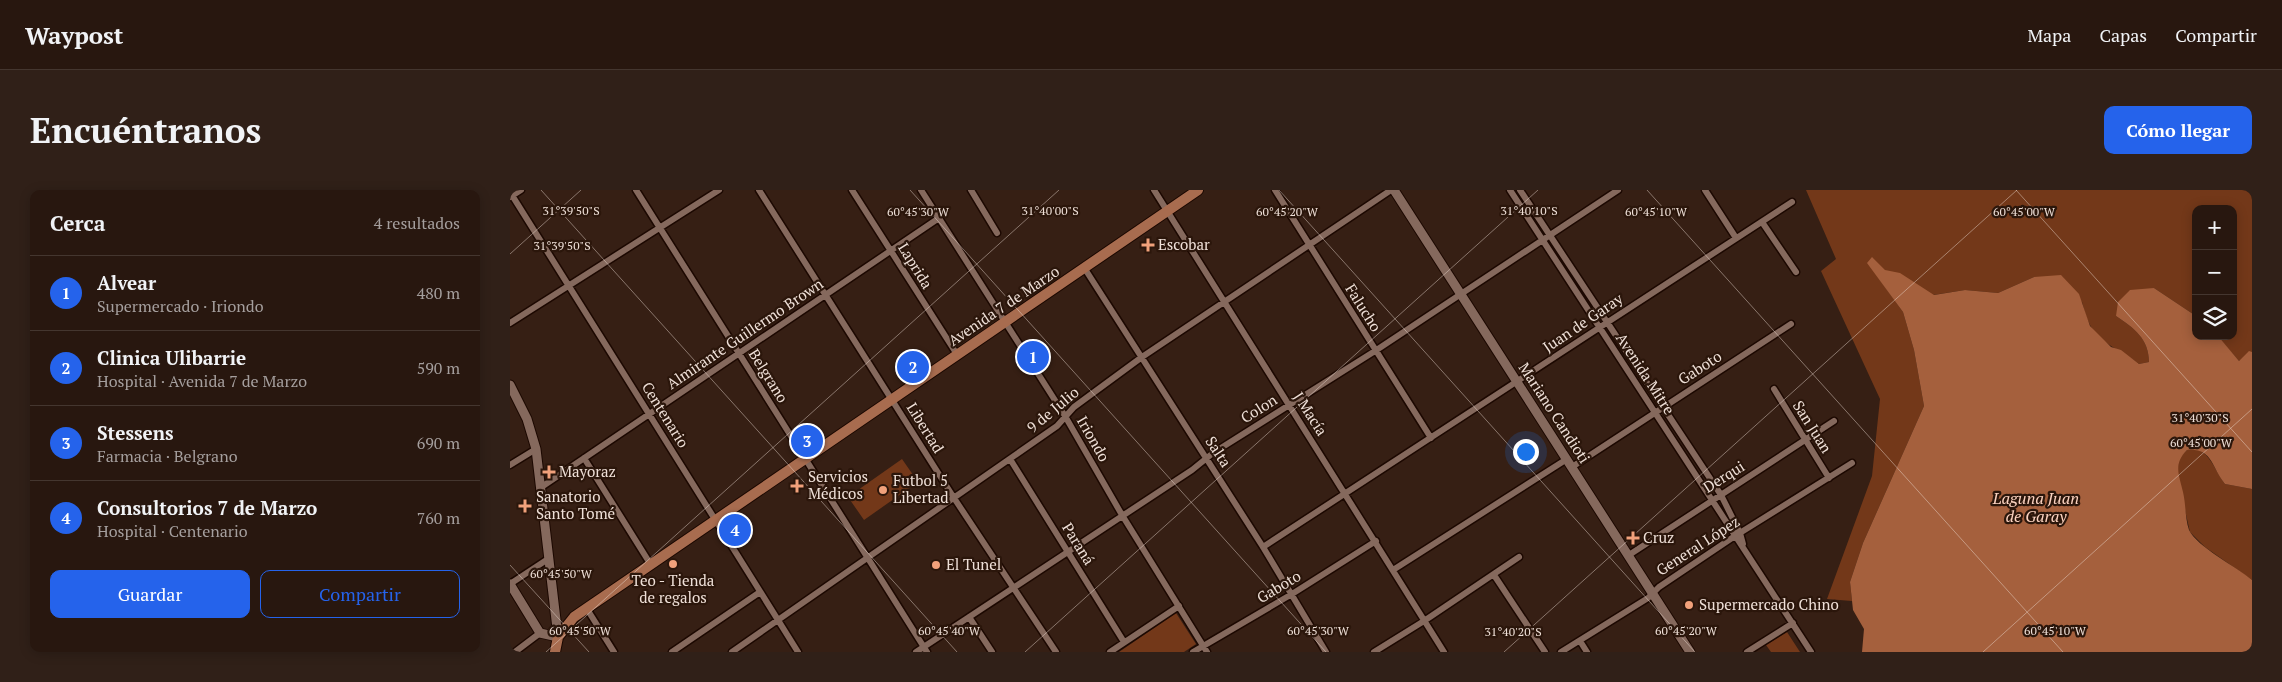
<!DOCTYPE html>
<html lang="es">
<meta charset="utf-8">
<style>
:root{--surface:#28170f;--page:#302018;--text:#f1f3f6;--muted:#a59f9e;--line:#44362f;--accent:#2563eb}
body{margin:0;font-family:"PT Serif",serif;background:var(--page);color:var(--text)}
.controls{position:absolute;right:15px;top:15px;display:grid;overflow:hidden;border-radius:10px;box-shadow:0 2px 12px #0003}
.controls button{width:45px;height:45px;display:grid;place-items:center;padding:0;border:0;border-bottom:1px solid var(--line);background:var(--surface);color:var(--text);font:25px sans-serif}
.you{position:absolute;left:1015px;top:261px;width:18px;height:18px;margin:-12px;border:4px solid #fff;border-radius:50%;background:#1a73e8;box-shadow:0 0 0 8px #1a73e833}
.badge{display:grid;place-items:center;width:32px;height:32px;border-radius:50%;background:var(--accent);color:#fff;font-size:16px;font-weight:700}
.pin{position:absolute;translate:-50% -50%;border:2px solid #fff;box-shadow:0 1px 5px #0006}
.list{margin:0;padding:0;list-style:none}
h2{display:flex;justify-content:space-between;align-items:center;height:65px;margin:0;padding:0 20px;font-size:21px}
h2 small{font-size:16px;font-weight:400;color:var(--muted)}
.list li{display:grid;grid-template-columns:32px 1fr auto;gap:15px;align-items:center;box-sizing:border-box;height:75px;padding:0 20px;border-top:1px solid var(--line)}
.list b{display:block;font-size:19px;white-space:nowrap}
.list p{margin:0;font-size:16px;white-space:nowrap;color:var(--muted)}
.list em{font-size:16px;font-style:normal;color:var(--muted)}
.actions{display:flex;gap:10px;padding:15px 20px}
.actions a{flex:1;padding:11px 0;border:1px solid var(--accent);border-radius:10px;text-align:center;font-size:18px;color:var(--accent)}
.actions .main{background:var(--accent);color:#fff}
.icon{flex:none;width:28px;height:28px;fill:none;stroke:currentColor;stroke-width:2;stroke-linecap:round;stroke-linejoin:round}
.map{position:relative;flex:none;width:1742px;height:462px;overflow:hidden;border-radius:10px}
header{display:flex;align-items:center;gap:30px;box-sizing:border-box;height:70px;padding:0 25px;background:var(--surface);border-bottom:1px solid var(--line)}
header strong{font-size:24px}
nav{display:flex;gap:28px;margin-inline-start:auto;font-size:18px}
.intro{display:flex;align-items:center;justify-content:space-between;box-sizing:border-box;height:120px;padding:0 30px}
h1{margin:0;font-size:35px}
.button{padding:12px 22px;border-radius:10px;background:var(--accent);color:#fff;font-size:18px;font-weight:700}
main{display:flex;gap:30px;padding:0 30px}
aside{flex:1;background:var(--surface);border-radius:10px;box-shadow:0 2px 12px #0003}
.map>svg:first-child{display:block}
.green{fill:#733819}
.water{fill:#a5603d}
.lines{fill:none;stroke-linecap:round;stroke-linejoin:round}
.street-casing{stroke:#1c0801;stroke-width:9}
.secondary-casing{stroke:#1c0801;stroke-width:11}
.primary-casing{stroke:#1c0801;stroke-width:12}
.street{stroke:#85695d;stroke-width:6}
.secondary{stroke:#85695d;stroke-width:9}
.primary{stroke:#a86c4f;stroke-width:10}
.ticks{fill:none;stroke:#efe0d8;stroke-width:1;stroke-opacity:0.45}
.poi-dot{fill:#f1a17b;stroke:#2b160b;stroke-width:2}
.labels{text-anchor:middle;stroke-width:4.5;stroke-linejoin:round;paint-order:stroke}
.poi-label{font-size:15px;fill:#efe0d8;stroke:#2b160b;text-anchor:start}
.street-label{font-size:15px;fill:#efe0d8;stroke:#2b160b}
.water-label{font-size:16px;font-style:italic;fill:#fcd3c0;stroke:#2b160b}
.ticks-label{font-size:12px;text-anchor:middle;fill:#efe0d8;stroke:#2b160b;stroke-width:4.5;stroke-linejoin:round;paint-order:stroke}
</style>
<header>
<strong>Waypost</strong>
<nav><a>Mapa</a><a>Capas</a><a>Compartir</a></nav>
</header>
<div class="intro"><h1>Encuéntranos</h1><a class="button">Cómo llegar</a></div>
<main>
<aside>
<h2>Cerca<small>4 resultados</small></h2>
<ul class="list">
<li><span class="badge">1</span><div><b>Alvear</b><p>Supermercado · Iriondo</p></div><em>480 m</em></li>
<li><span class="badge">2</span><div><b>Clinica Ulibarrie</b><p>Hospital · Avenida 7 de Marzo</p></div><em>590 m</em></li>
<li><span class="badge">3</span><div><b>Stessens</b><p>Farmacia · Belgrano</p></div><em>690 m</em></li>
<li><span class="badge">4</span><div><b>Consultorios 7 de Marzo</b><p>Hospital · Centenario</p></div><em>760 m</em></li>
</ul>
<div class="actions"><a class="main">Guardar</a><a>Compartir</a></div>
</aside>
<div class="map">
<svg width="1742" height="462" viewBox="0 0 1742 462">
<rect width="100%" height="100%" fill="#361f14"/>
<path class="green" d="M 1296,0 L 1742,0 L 1742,164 L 1729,171 L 1707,146 L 1723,146 L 1723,19 L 1686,19 L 1686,126 L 1644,98 L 1606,126 C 1624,138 1639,149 1639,172 L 1629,174 C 1614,162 1589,153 1580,135 C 1576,128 1574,119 1572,112 L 1524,87 L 1488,103 L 1455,100 L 1423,105 L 1358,73 L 1393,122 L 1404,160 L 1414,216 L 1353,353 L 1340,392 L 1342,411 L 1317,409 L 1362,286 L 1370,209 L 1311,81 L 1326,69 Z
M 1687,259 C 1702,266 1705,281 1715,294 L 1742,299 L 1742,390 L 1695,357 L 1680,342 L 1667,285 L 1669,268 L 1677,260 Z
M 392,269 L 408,292 L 354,330 L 338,307 Z
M 666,423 L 686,454 L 674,462 L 609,462 Z
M 1277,442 L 1290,462 L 1261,462 L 1256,455 Z"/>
<path class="water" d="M 1362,67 L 1375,80 L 1390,83 L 1424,105 L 1455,100 L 1488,103 L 1524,87 L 1551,85 L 1569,104 L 1580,136 L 1601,157 L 1611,160 L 1629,174 L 1639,172 C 1639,149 1624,138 1606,126 L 1608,112 L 1620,100 L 1644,98 L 1686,126 L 1686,146 L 1708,146 L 1729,171 L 1739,161 L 1742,162 L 1742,299 L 1715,294 C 1701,277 1703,258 1677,260 C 1663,274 1669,285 1673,302 C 1676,315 1675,328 1679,340 C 1687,357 1727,377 1742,390 L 1742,462 L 1352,462 L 1354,439 L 1343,420 L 1340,392 L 1353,353 L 1414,216 L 1404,160 L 1393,122 L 1357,73 Z"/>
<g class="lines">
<g class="street-casing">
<path id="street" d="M 126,0 L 417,462
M 249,0 L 444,308 L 546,462
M 342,0 L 448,166
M 411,0 L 555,226 L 612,325 L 697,462
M 461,0 L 487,43
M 644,0 L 934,462
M 765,0 L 921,248
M 1000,0 L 1301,462
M 1010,0 L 1211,305 L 1230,343 L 1233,354
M 1195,0 L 1226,48
M 0,2 L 288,462
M 0,7 L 11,0
M 1252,32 L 1286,82
M 575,79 L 753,357 L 816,462
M 0,133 L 209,0
M 1264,199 L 1319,288
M 74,268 L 141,375
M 500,269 L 614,452
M 0,275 L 26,259
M 1062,277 L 1281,134
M 30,298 L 429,28
M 753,357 L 1282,12
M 1119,365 L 1324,231
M 883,380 L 1057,269
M 984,385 L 1035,462
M 0,394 L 38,369
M 77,419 L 104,462
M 459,427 L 482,462
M 1070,451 L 1077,462
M 5,462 L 30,443
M 162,462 L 250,402
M 222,462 L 547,236 L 564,217 L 632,167 L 881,0
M 406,462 L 682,280 L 703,263 L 865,161 L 1108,0
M 600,462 L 669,416
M 683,462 L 782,404 L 866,351
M 864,462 L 914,431 L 1009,367
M 1051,462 L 1138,408 L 1149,397 L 1225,346 L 1342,273
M 1237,462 L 1283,433"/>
</g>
<g class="secondary-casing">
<path id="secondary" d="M 884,0 L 1180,462
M 0,195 L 17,229 L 26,259 L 48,447 L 30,443 L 0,394"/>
</g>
<g class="primary-casing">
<path id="primary" d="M 45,462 L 48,447 L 64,427 L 688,0"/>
</g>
<use href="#street" class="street"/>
<use href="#secondary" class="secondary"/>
<use href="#primary" class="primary"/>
</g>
<path class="ticks" d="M 31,0 L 447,462M 400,0 L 816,462M 769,0 L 1185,462M 1137,0 L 1553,462M 1506,0 L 1742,262M 0,64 L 71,0M 0,375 L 79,462M 36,462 L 549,0M 515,462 L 1028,0M 994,462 L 1507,0M 1473,462 L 1742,219"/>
<g class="poi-dot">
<path d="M635.5 47.5h5v5h5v5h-5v5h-5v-5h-5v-5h5z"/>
<path d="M36.5 274.5h5v5h5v5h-5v5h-5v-5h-5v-5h5z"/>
<path d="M284.5 288.5h5v5h5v5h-5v5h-5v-5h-5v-5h5z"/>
<circle cx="373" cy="300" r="5"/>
<path d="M12.5 308.5h5v5h5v5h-5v5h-5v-5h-5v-5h5z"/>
<path d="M1120.5 340.5h5v5h5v5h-5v5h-5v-5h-5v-5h5z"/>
<circle cx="163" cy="374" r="5"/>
<circle cx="426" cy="375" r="5"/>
<circle cx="1179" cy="415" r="5"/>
</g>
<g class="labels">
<g class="poi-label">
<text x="648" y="60">Escobar</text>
<text x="49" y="287">Mayoraz</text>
<text x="298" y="292">Servicios<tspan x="298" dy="17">Médicos</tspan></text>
<text x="383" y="296">Futbol 5<tspan x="383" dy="17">Libertad</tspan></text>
<text x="26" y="312">Sanatorio<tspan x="26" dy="17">Santo Tomé</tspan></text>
<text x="1133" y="353">Cruz</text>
<text x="436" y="380">El Tunel</text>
<text x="163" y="396" text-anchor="middle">Teo - Tienda<tspan x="163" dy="17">de regalos</tspan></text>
<text x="1189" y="420">Supermercado Chino</text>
</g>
<g class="street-label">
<text transform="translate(405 76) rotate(58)" y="5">Laprida</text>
<text transform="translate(494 116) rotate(-34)" y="5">Avenida 7 de Marzo</text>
<text transform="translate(853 118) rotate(58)" y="5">Falucho</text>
<text transform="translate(1073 133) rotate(-34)" y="5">Juan de Garay</text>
<text transform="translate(235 144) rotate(-34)" y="5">Almirante Guillermo Brown</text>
<text transform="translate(1190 178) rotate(-33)" y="5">Gaboto</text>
<text transform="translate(1135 184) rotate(57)" y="5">Avenida Mitre</text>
<text transform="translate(258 186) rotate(58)" y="5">Belgrano</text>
<text transform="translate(749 219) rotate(-32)" y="5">Colon</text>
<text transform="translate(543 220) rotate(-40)" y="5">9 de Julio</text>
<text transform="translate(1044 223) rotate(57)" y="5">Mariano Candioti</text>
<text transform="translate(800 224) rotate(57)" y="5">J Macía</text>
<text transform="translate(155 225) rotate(58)" y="5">Centenario</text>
<text transform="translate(1302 237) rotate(58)" y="5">San Juan</text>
<text transform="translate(415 238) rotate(58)" y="5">Libertad</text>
<text transform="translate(583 249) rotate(60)" y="5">Iriondo</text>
<text transform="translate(708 262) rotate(57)" y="5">Salta</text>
<text transform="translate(1214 287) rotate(-32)" y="5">Derqui</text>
<text transform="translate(568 354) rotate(58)" y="5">Paraná</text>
<text transform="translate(1188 356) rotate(-33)" y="5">General López</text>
<text transform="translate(769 397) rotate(-31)" y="5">Gaboto</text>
</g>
<g class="water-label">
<text x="1526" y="314">Laguna Juan<tspan x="1526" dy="18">de Garay</tspan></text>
</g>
</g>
<g class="ticks-label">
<text x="61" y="25">31°39'50"S</text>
<text x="540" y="25">31°40'00"S</text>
<text x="1019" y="25">31°40'10"S</text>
<text x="408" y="26">60°45'30"W</text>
<text x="777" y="26">60°45'20"W</text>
<text x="1514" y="26">60°45'00"W</text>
<text x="1146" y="26">60°45'10"W</text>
<text x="52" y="60">31°39'50"S</text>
<text x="1690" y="232">31°40'30"S</text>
<text x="1691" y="257">60°45'00"W</text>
<text x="51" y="388">60°45'50"W</text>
<text x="70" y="445">60°45'50"W</text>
<text x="439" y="445">60°45'40"W</text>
<text x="808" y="445">60°45'30"W</text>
<text x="1176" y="445">60°45'20"W</text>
<text x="1545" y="445">60°45'10"W</text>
<text x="1003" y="446">31°40'20"S</text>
</g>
</svg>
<div class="controls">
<button>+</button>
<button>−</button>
<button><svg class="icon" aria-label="layers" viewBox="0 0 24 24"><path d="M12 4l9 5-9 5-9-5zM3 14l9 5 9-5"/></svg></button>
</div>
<div class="you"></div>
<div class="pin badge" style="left:523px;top:167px">1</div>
<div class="pin badge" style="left:403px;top:177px">2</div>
<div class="pin badge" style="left:297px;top:251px">3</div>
<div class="pin badge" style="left:225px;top:340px">4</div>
</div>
</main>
